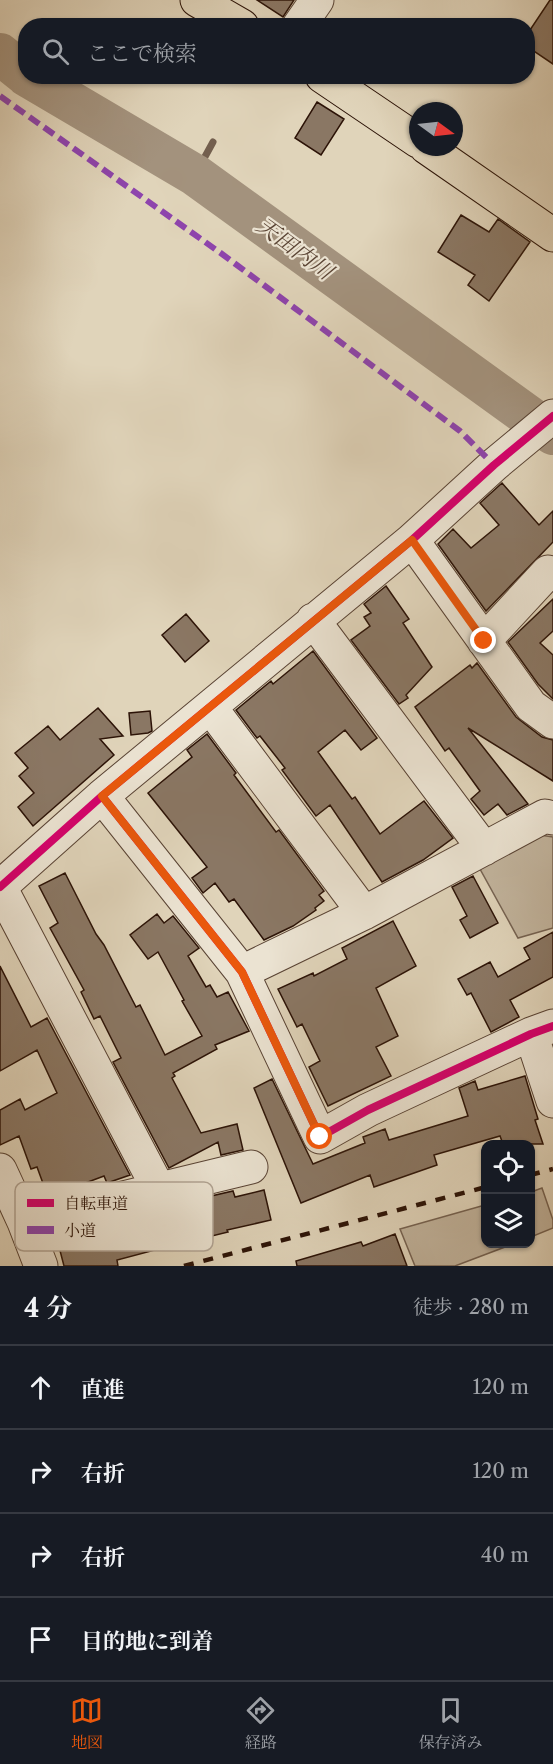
<!DOCTYPE html>
<html lang="ja">
<meta charset="utf-8">
<style>
:root{--surface:#171b24;--page:#20242c;--text:#f1f3f6;--muted:#9ea1a6;--line:#363941;--accent:#ea580c}
body{margin:0;font-family:"Libre Caslon Text","Noto Serif JP",serif;background:var(--page);color:var(--text)}
.controls{position:absolute;right:18px;bottom:18px;display:grid;overflow:hidden;border-radius:12px;box-shadow:0 2px 4px #0004}
.controls button{width:54px;height:54px;display:grid;place-items:center;padding:0;border:0;border-bottom:2px solid var(--line);background:var(--surface);color:var(--text);font:30px sans-serif}
.compass{position:absolute;left:409px;top:102px;width:54px;height:54px;border-radius:50%;background:var(--surface);box-shadow:0 2px 4px #0004;rotate:105deg}
.stop{position:absolute;width:18px;height:18px;margin:-14px;border:4px solid #ea580c;border-radius:50%;background:#fff}
.stop.end{background:#ea580c;border-color:#fff;box-shadow:0 2px 6px #0008}
.list{margin:0;padding:0;list-style:none}
h2{display:flex;justify-content:space-between;align-items:center;height:78px;margin:0;padding:0 24px;font-size:26px}
h2 small{font-size:20px;font-weight:400;color:var(--muted)}
.list li{display:grid;grid-template-columns:39px 1fr auto;gap:18px;align-items:center;box-sizing:border-box;height:84px;padding:0 24px;border-top:2px solid var(--line)}
.list b{display:block;font-size:22px;white-space:nowrap}
.list em{font-size:20px;font-style:normal;color:var(--muted)}
.icon{flex:none;width:33px;height:33px;fill:none;stroke:currentColor;stroke-width:2;stroke-linecap:round;stroke-linejoin:round}
.map{position:relative;flex:none;width:553px;height:1266px;overflow:hidden}
.search{position:absolute;background:var(--surface);box-shadow:0 2px 4px #0004;left:18px;right:18px;top:18px;height:66px;display:flex;align-items:center;gap:15px;box-sizing:border-box;padding:0 21px;border-radius:24px;color:var(--muted);font-size:22px}
.sheet{height:414px;background:var(--surface)}
nav{display:flex;justify-content:space-around;align-items:center;box-sizing:border-box;height:84px;border-top:2px solid var(--line);background:var(--surface);font-size:16px;color:var(--muted)}
nav a{display:grid;justify-items:center;gap:3px}
nav .on{color:var(--accent)}
.map>svg:first-child{display:block}
.green{fill:#c1b39c;stroke:#766352;stroke-width:1.5}
.lines{fill:none;stroke-linecap:round;stroke-linejoin:round}
.stream{stroke:#735f4e;stroke-width:7}
.river{stroke:#a3927d;stroke-width:42}
.building{fill:#8a7764;stroke:#2c1307;stroke-width:1.5}
.minor-casing{stroke:#594334;stroke-width:35}
.major-casing{stroke:#2c1307;stroke-width:35}
.minor{stroke:#ebe3d2;stroke-width:33}
.major{stroke:#e0d4ba;stroke-width:33}
.rail{stroke:#2c1307;stroke-width:4.5;stroke-dasharray:10 10;stroke-linecap:butt}
.quiet{stroke:#8e44ad;stroke-width:6;stroke-dasharray:12 6;stroke-linecap:butt}
.cycleway-casing{stroke:#ebe3d2;stroke-width:11}
.cycleway{stroke:#d6006c;stroke-width:8}
.route{stroke:#ea580c;stroke-width:8}
.labels{text-anchor:middle;stroke-width:4.5;stroke-linejoin:round;paint-order:stroke}
.water-label{font-size:22px;font-style:italic;fill:#5c4636;stroke:#ebe3d2}
.key{fill:#ebe3d2;stroke:#b2a595;stroke-width:1.5}
.key-label{font-size:16px;fill:#2c1307}
</style>
<div class="map">
<svg width="553" height="1266" viewBox="0 0 553 1266">
<rect width="100%" height="100%" fill="#e0d4ba"/>
<filter id="stains"><feTurbulence type="fractalNoise" baseFrequency=".00333" numOctaves="4"/><feColorMatrix values="0 0 0 0 .2 0 0 0 0 .09 0 0 0 0 .02 0 0 0 .5 -.17"/></filter>
<radialGradient id="worn" r=".72"><stop offset=".6" stop-color="#630" stop-opacity="0"/><stop offset="1" stop-color="#630" stop-opacity=".3"/></radialGradient>
<path class="green" d="M 540,835 L 553,837 L 553,928 L 518,938 L 480,869 Z
M 542,1188 L 553,1220 L 553,1228 L 531,1237 L 531,1192 Z
M 485,1205 L 486,1244 L 513,1244 L 455,1266 L 415,1266 L 400,1229 Z"/>
<g class="lines">
<path class="stream" d="M 195,175 L 213,142"/>
<path class="river" d="M 0,54 L 26,75
M 27,76 L 195,175 L 553,434"/>
</g>
<path class="building" d="M 257,0 L 294,0 L 283,17 Z
M 550,0 L 553,0 L 553,64 L 528,47 L 528,33 Z
M 317,102 L 344,119 L 321,155 L 295,138 Z
M 461,215 L 489,232 L 498,219 L 530,242 L 489,301 L 468,285 L 475,275 L 438,252 Z
M 502,483 L 539,525 L 553,511 L 553,542 L 486,611 L 438,544 L 453,529 L 471,548 L 499,525 L 480,503 Z
M 386,586 L 409,619 L 403,623 L 432,667 L 406,695 L 408,698 L 399,704 L 351,640 L 370,626 L 364,617 L 371,613 L 364,604 Z
M 553,599 L 553,631 L 540,643 L 553,655 L 553,699 L 538,684 L 508,642 Z
M 186,614 L 209,641 L 185,662 L 162,635 Z
M 313,651 L 377,738 L 361,750 L 345,730 L 318,752 L 352,799 L 355,797 L 380,834 L 424,801 L 453,838 L 423,860 L 382,882 L 330,805 L 316,816 L 282,770 L 285,768 L 260,736 L 257,738 L 236,710 L 271,681 L 273,684 Z
M 477,663 L 516,717 L 542,737 L 553,740 L 553,781 L 468,728 L 528,804 L 507,815 L 498,804 L 484,815 L 471,799 L 480,791 L 449,748 L 445,751 L 415,707 L 470,665 L 472,668 Z
M 98,708 L 123,736 L 100,739 L 114,755 L 33,826 L 18,807 L 34,793 L 19,776 L 28,768 L 15,753 L 48,726 L 60,740 Z
M 150,711 L 152,731 L 148,733 L 131,735 L 129,713 Z
M 207,734 L 236,773 L 234,775 L 276,832 L 279,830 L 324,891 L 319,895 L 324,901 L 315,908 L 316,910 L 293,926 L 264,940 L 234,899 L 229,902 L 215,883 L 203,893 L 192,878 L 207,867 L 148,793 L 192,757 L 187,750 Z
M 65,873 L 96,934 L 104,945 L 136,1007 L 140,1005 L 165,1055 L 202,1036 L 182,1001 L 184,1000 L 158,952 L 148,959 L 130,935 L 157,914 L 164,923 L 173,916 L 199,948 L 188,956 L 206,987 L 210,985 L 217,997 L 228,992 L 249,1031 L 215,1045 L 217,1049 L 173,1073 L 175,1076 L 172,1078 L 201,1133 L 237,1124 L 243,1150 L 221,1155 L 218,1142 L 169,1168 L 113,1062 L 121,1058 L 100,1016 L 94,1019 L 81,992 L 84,990 L 50,928 L 58,923 L 39,886 Z
M 473,876 L 498,923 L 470,938 L 460,920 L 467,916 L 452,887 Z
M 393,921 L 416,966 L 376,988 L 398,1036 L 376,1047 L 391,1076 L 328,1106 L 309,1067 L 320,1061 L 302,1024 L 297,1027 L 278,989 L 313,973 L 314,976 L 347,959 L 342,948 Z
M 553,932 L 553,977 L 510,1000 L 519,1017 L 491,1032 L 471,993 L 467,995 L 458,979 L 490,962 L 498,977 L 530,959 L 524,948 Z
M 0,966 L 31,1027 L 47,1018 L 130,1175 L 107,1183 L 104,1176 L 48,1197 L 37,1167 L 31,1169 L 19,1136 L 0,1145 L 0,1110 L 20,1099 L 25,1110 L 57,1093 L 37,1050 L 0,1071 Z
M 525,1076 L 538,1119 L 535,1120 L 543,1144 L 503,1144 L 500,1136 L 434,1155 L 437,1165 L 374,1187 L 370,1175 L 301,1203 L 254,1088 L 272,1079 L 313,1164 L 365,1143 L 363,1137 L 385,1129 L 389,1140 L 468,1116 L 459,1088 L 475,1081 L 478,1090 Z
M 264,1190 L 271,1220 L 227,1230 L 228,1232 L 204,1238 L 203,1236 L 155,1247 L 155,1250 L 117,1260 L 118,1266 L 64,1266 L 57,1239 L 79,1234 L 80,1241 L 156,1223 L 155,1220 L 169,1216 L 167,1209 L 195,1202 L 194,1200 L 233,1191 L 235,1197 Z
M 395,1234 L 407,1266 L 297,1266 L 296,1261 L 361,1242 L 363,1246 Z"/>
<g class="lines">
<g class="minor-casing">
<path id="minor" d="M 299,26 L 317,0
M 412,540 L 531,706 L 553,722
M 313,620 L 484,849
M 484,641 L 548,572
M 211,708 L 364,913
M 102,796 L 242,972 L 320,1137 L 368,1110 L 531,1034 L 553,1026
M 0,887 L 102,796 L 412,540 L 494,465 L 553,416
M 0,887 L 158,1188
M 242,972 L 364,913 L 545,816 L 553,818
M 531,1034 L 553,1101
M 0,1170 L 24,1222 L 41,1266
M 24,1222 L 251,1167"/>
</g>
<g class="major-casing">
<path id="major" d="M 197,0 L 242,26
M 322,76 L 418,141
M 426,147 L 553,235"/>
</g>
<use href="#minor" class="minor"/>
<use href="#major" class="major"/>
<path class="rail" d="M 530,1175 L 553,1169
M 184,1266 L 486,1187"/>
<path class="quiet" d="M 0,96 L 222,254 L 460,431 L 494,465"/>
<g class="cycleway-casing">
<path id="cycleway" d="M 102,796 L 242,972 L 320,1137 L 368,1110 L 531,1034 L 553,1026
M 0,887 L 102,796 L 412,540 L 494,465 L 553,416"/>
</g>
<use href="#cycleway" class="cycleway"/>
</g>
<g class="lines">
<path class="route" d="M 320,1137 L 242,972 L 102,796 L 412,540 L 484,641"/>
</g>
<g class="labels">
<g class="water-label">
<text transform="translate(295 248) rotate(36)" y="8">天田内川</text>
</g>
</g>
<rect x="15" y="1182" width="198" height="69" rx="9" class="key"/>
<rect x="27" y="1199" width="27" height="8" fill="#d6006c"/>
<rect x="27" y="1226" width="27" height="8" fill="#8e44ad"/>
<g class="key-label">
<text x="64" y="1209">自転車道</text>
<text x="64" y="1236">小道</text>
</g>
<rect width="100%" height="100%" filter="url(#stains)"/>
<rect width="100%" height="100%" fill="url(#worn)"/>
</svg>
<div class="controls">
<button><svg class="icon" aria-label="locate" viewBox="0 0 24 24"><circle cx="12" cy="12" r="6"/><path d="M12 2v4M12 18v4M2 12h4M18 12h4"/></svg></button>
<button><svg class="icon" aria-label="layers" viewBox="0 0 24 24"><path d="M12 4l9 5-9 5-9-5zM3 14l9 5 9-5"/></svg></button>
</div>
<svg class="compass" viewBox="-18 -18 36 36"><path d="M0-13l5 13h-10z" fill="#e53935"/><path d="M0 13l5-13h-10z" fill="#9ea1a6"/></svg>
<div class="stop" style="left:320px;top:1137px"></div>
<div class="stop end" style="left:484px;top:641px"></div>
<div class="search"><svg class="icon" aria-label="search" viewBox="0 0 24 24"><circle cx="10" cy="10" r="6"/><path d="M15 15l6 6"/></svg>ここで検索</div>
</div>
<section class="sheet">
<h2>4 分<small>徒歩 · 280 m</small></h2>
<ul class="list">
<li><svg class="icon" aria-label="ahead" viewBox="0 0 24 24"><path d="M12 20V5M6 11l6-6 6 6"/></svg><div><b>直進</b></div><em>120 m</em></li>
<li><svg class="icon" aria-label="right" viewBox="0 0 24 24"><path d="M7 20v-9h11M14 6l5 5-5 5"/></svg><div><b>右折</b></div><em>120 m</em></li>
<li><svg class="icon" aria-label="right" viewBox="0 0 24 24"><path d="M7 20v-9h11M14 6l5 5-5 5"/></svg><div><b>右折</b></div><em>40 m</em></li>
<li><svg class="icon" aria-label="arrive" viewBox="0 0 24 24"><path d="M6 21V4h12l-3 4 3 4H6"/></svg><div><b>目的地に到着</b></div></li>
</ul>
</section>
<nav>
<a class="on"><svg class="icon" aria-label="map" viewBox="0 0 24 24"><path d="M3 6l6-2 6 2 6-2v14l-6 2-6-2-6 2zM9 4v14M15 6v14"/></svg>地図</a>
<a><svg class="icon" aria-label="directions" viewBox="0 0 24 24"><path d="M12 3l9 9-9 9-9-9zM9 14v-3h6M13 9l2 2-2 2"/></svg>経路</a>
<a><svg class="icon" aria-label="saved" viewBox="0 0 24 24"><path d="M7 4h10v16l-5-4-5 4z"/></svg>保存済み</a>
</nav>
